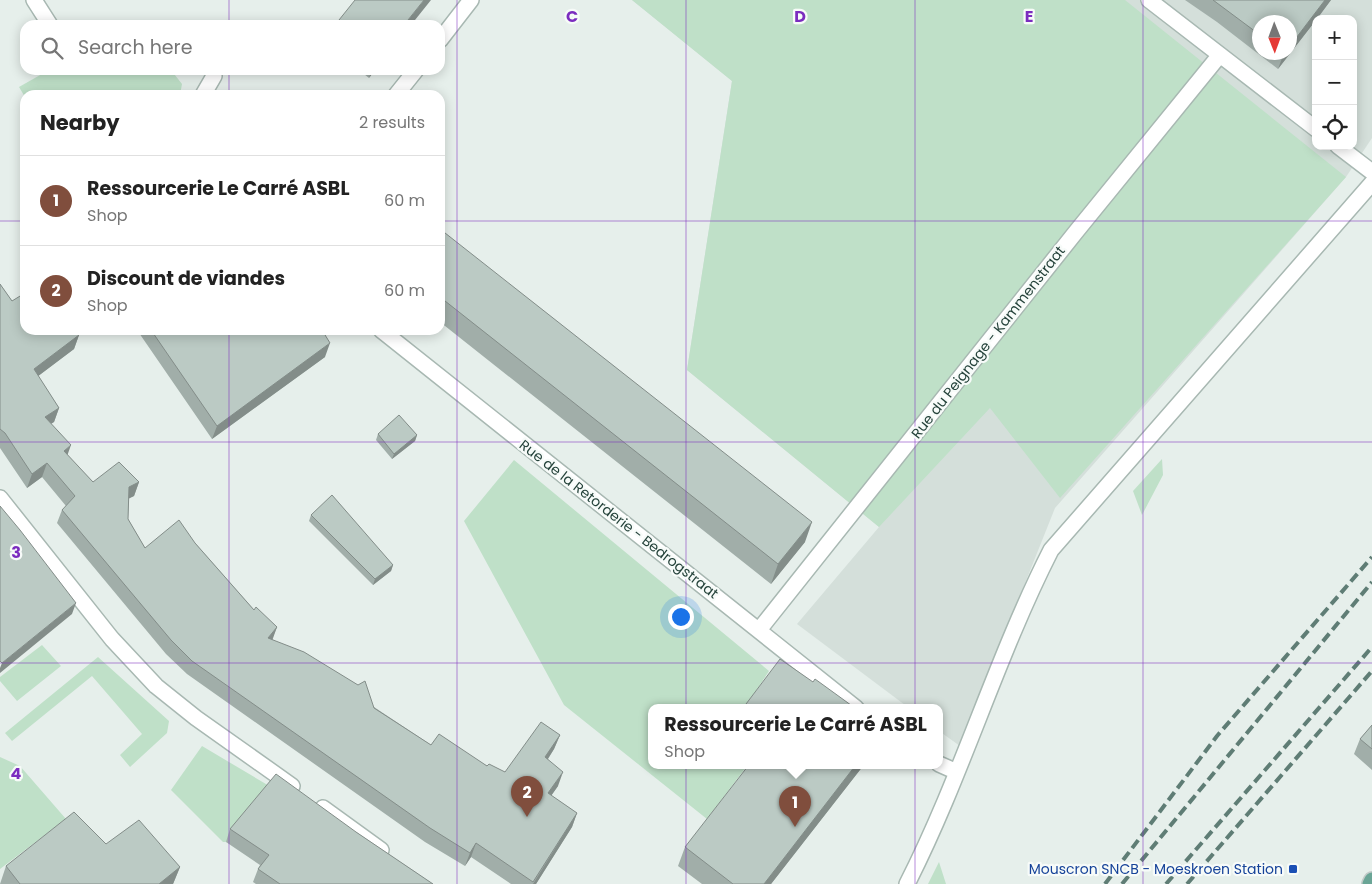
<!DOCTYPE html>
<meta charset="utf-8">
<style>
:root{--surface:#fff;--page:#f2f2f2;--text:#222;--muted:#767676;--line:#e0e0e0;--accent:#804e3d}
body{margin:0;font-family:Poppins,sans-serif;background:var(--page);color:var(--text)}
.controls{position:absolute;right:15px;top:15px;display:grid;overflow:hidden;border-radius:10px;box-shadow:0 2px 12px #0003}
.controls button{width:45px;height:45px;display:grid;place-items:center;padding:0;border:0;border-bottom:1px solid var(--line);background:var(--surface);color:var(--text);font:25px sans-serif}
.compass{position:absolute;left:1252px;top:15px;width:45px;height:45px;border-radius:50%;background:var(--surface);box-shadow:0 2px 12px #0003;rotate:179deg}
.you{position:absolute;left:680px;top:616px;width:18px;height:18px;margin:-12px;border:4px solid #fff;border-radius:50%;background:#1a73e8;box-shadow:0 0 0 8px #1a73e833}
.badge{display:grid;place-items:center;width:32px;height:32px;border-radius:50%;background:var(--accent);color:#fff;font-size:16px;font-weight:700}
.pin{position:absolute;translate:-50% -41px;filter:drop-shadow(0 1px 2px #0008)}
.pin::after{content:'';position:absolute;top:26px;width:18px;height:15px;background:inherit;clip-path:polygon(0 0,100% 0,50% 100%)}
.popup{position:absolute;left:648px;top:704px;width:295px;height:65px;box-sizing:border-box;display:grid;place-content:center;border-radius:10px;background:var(--surface);filter:drop-shadow(0 1px 4px #0005);font-size:16px;white-space:nowrap;color:var(--muted)}
.popup b{font-size:19px;color:var(--text)}
.popup::after{content:'';position:absolute;left:50%;top:100%;margin-left:-10px;border:10px solid transparent;border-top-color:var(--surface)}
.list{margin:0;padding:0;list-style:none}
h2{display:flex;justify-content:space-between;align-items:center;height:65px;margin:0;padding:0 20px;font-size:21px}
h2 small{font-size:16px;font-weight:400;color:var(--muted)}
.list li{display:grid;grid-template-columns:32px 1fr auto;gap:15px;align-items:center;box-sizing:border-box;height:90px;padding:0 20px;border-top:1px solid var(--line)}
.list b{display:block;font-size:19px;white-space:nowrap}
.list p{margin:0;font-size:16px;white-space:nowrap;color:var(--muted)}
.list em{font-size:16px;font-style:normal;color:var(--muted)}
.icon{flex:none;width:28px;height:28px;fill:none;stroke:currentColor;stroke-width:2;stroke-linecap:round;stroke-linejoin:round}
.map{position:relative;flex:none;width:1372px;height:884px;overflow:hidden}
.search{position:absolute;background:var(--surface);box-shadow:0 2px 12px #0003;left:20px;top:20px;width:425px;height:55px;display:flex;align-items:center;gap:12px;box-sizing:border-box;padding:0 18px;border-radius:15px;color:var(--muted);font-size:19px}
.panel{position:absolute;background:var(--surface);box-shadow:0 2px 12px #0003;left:20px;top:90px;width:425px;height:245px;border-radius:15px}
.map>svg:first-child{display:block}
.built{fill:#d4dfda;fill-rule:evenodd}
.green{fill:#bfe0c8}
.lines{fill:none;stroke-linecap:round;stroke-linejoin:round}
.minor-casing{stroke:#a8b8b2;stroke-width:18}
.major-casing{stroke:#c2cac8;stroke-width:18}
.minor{stroke:#fff;stroke-width:15}
.major{stroke:#6aa596;stroke-width:15}
.rail{stroke:#5f7d75;stroke-width:4;stroke-dasharray:10 5;stroke-linecap:butt}
.wall{fill:#a1aea9;fill-rule:evenodd}
.shaded-wall{fill:#838d89}
.building{fill:#bbcac4;stroke:#838d89}
.grid{fill:none;stroke:#7b2cbf;stroke-width:1;stroke-opacity:0.55}
.transit-dot{fill:#1a4fb4;stroke:#f7fbf9;stroke-width:2}
.labels{text-anchor:middle;stroke-width:4.5;stroke-linejoin:round;paint-order:stroke}
.street-label{font-size:14px;fill:#24423a;stroke:#f7fbf9}
.transit-label{font-size:14px;fill:#164399;stroke:#f7fbf9;text-anchor:end}
.grid-label{font-size:16px;text-anchor:middle;font-weight:bold;fill:#7b2cbf;stroke:#f7fbf9;stroke-width:4.5;stroke-linejoin:round;paint-order:stroke}
</style>
<div class="map">
<svg width="1372" height="884" viewBox="0 0 1372 884">
<rect width="100%" height="100%" fill="#e6efeb"/>
<path class="built" d="M 632,0 L 1372,0 L 1372,138 L 1346,177 L 1055,508 L 960,746 L 939,731 L 939,708 L 909,708 L 797,624 L 879,527 L 687,370 L 732,81 ZM 1316,19 L 1353,19 L 1353,146 L 1316,146 ZM 1260,22 L 1290,22 L 1290,52 L 1260,52 Z"/>
<path class="green" d="M 632,0 L 1125,0 L 1346,177 L 1060,498 L 990,408 L 879,527 L 687,370 L 732,81 Z
M 49,70 L 171,70 L 182,84 L 180,95 L 25,95 L 25,97 L 19,87 Z
M 1162,459 L 1163,475 L 1142,515 L 1133,491 Z
M 514,460 L 769,671 L 745,708 L 651,708 L 651,766 L 747,766 L 707,819 L 564,705 L 464,521 Z
M 42,645 L 61,666 L 17,701 L 0,681 L 0,677 Z
M 98,657 L 169,721 L 167,733 L 130,767 L 120,755 L 142,734 L 92,676 L 12,741 L 5,733 Z
M 202,746 L 271,787 L 226,842 L 223,842 L 171,790 Z
M 0,757 L 20,766 L 66,819 L 0,869 Z
M 939,862 L 946,884 L 928,884 Z"/>
<g class="lines">
<g class="minor-casing">
<path id="minor" d="M 34,0 L 50,25
M 1149,0 L 1316,129
M 440,40 L 471,0
M 203,95 L 214,76
M 396,95 L 416,70
M 1338,146 L 1372,172
M 381,330 L 856,708
M 0,498 L 112,639 L 156,686 L 196,718 L 292,786
M 759,630 L 1075,233 L 1219,56
M 939,764 L 957,772
M 323,808 L 381,850
M 907,884 C 962,776 996,658 1051,550 L 1372,183"/>
</g>
<g class="major-casing">
<path id="major" d="M 1370,884 L 1372,880"/>
</g>
<use href="#minor" class="minor"/>
<use href="#major" class="major"/>
<path class="rail" d="M 1105,884 L 1217,736 L 1372,557
M 1122,884 L 1372,582
M 1166,884 L 1372,647
M 1187,884 L 1372,671"/>
</g>
<path class="wall" d="M 1185,0 L 1331,0 L 1316,19 L 1316,20 L 1278,69 L 1217,22 ZM 1260,22 L 1290,52 L 1260,52 Z
M 359,70 L 375,70 L 369,78 Z
M 440,229 L 805,542 L 771,584 L 440,322 Z
M 0,284 L 12,301 L 78,332 L 79,335 L 74,349 L 38,376 L 59,408 L 54,422 L 51,423 L 67,455 L 93,482 L 139,482 L 134,496 L 129,498 L 128,519 L 145,548 L 195,543 L 254,610 L 277,627 L 272,639 L 431,745 L 505,772 L 560,735 L 554,749 L 548,759 L 558,786 L 551,796 L 577,813 L 572,827 L 536,884 L 511,884 L 471,857 L 465,866 L 425,842 L 187,674 L 166,654 L 57,523 L 62,510 L 66,506 L 42,477 L 27,488 L 0,448 Z
M 137,330 L 322,330 L 325,357 L 212,439 Z
M 378,434 L 417,435 L 415,441 L 392,459 L 376,440 Z
M 311,515 L 393,565 L 391,571 L 373,585 L 309,521 Z
M 1372,725 L 1372,770 L 1354,754 L 1360,739 Z
M 863,766 L 771,884 L 702,884 L 678,866 L 685,847 Z
M 230,829 L 356,832 L 433,884 L 256,884 L 253,882 L 258,869 L 260,865 L 226,842 Z
M 106,844 L 180,867 L 173,884 L 0,884 L 6,866 Z"/>
<path class="shaded-wall" d="M 424,0 L 431,0 L 411,25 L 404,25 Z
M 1325,0 L 1331,0 L 1317,19 L 1316,19 L 1316,20 L 1278,69 L 1284,53 L 1285,52 L 1290,52 L 1290,46 Z
M 372,70 L 375,70 L 369,78 Z
M 79,335 L 74,349 L 29,383 L 34,369 Z
M 330,343 L 325,357 L 212,439 L 217,426 Z
M 59,408 L 54,422 L 40,431 L 45,417 Z
M 417,435 L 415,441 L 392,459 L 394,454 Z
M 71,445 L 66,459 L 64,451 Z
M 47,463 L 42,477 L 27,488 L 32,474 Z
M 139,482 L 134,496 L 124,501 L 129,487 Z
M 812,522 L 805,542 L 771,584 L 778,564 Z
M 393,565 L 391,571 L 373,585 L 375,579 Z
M 76,603 L 72,614 L 0,673 L 0,668 L 2,663 Z
M 277,627 L 272,641 L 268,638 Z
M 560,735 L 554,749 L 540,771 L 545,757 Z
M 855,766 L 863,766 L 771,884 L 764,884 Z
M 563,772 L 558,786 L 543,807 L 548,793 Z
M 577,813 L 572,827 L 536,884 L 533,884 Z
M 476,843 L 471,857 L 465,866 L 470,853 Z
M 180,867 L 173,884 L 159,884 Z"/>
<path class="building" d="M 355,0 L 424,0 L 404,25 L 335,25 Z
M 1213,0 L 1325,0 L 1290,46 L 1290,22 L 1260,22 L 1260,35 Z
M 440,229 L 812,522 L 778,564 L 440,297 Z
M 0,284 L 12,301 L 25,293 L 25,330 L 77,330 L 79,335 L 34,369 L 59,408 L 45,417 L 71,445 L 64,451 L 93,482 L 119,462 L 139,482 L 129,487 L 128,519 L 145,548 L 179,520 L 195,543 L 254,610 L 256,607 L 277,627 L 268,638 L 304,652 L 358,685 L 365,681 L 374,708 L 431,745 L 439,734 L 487,766 L 489,764 L 505,772 L 541,722 L 560,735 L 545,757 L 563,772 L 548,793 L 577,813 L 533,882 L 476,843 L 470,853 L 430,828 L 192,661 L 171,640 L 62,510 L 75,496 L 47,463 L 32,474 L 5,433 L 0,429 Z
M 151,330 L 322,330 L 330,343 L 217,426 Z
M 399,415 L 417,435 L 394,454 L 378,434 Z
M 332,495 L 393,565 L 375,579 L 311,515 Z
M 0,506 L 20,530 L 76,603 L 2,663 L 0,661 Z
M 780,659 L 813,682 L 815,679 L 855,708 L 743,708 Z
M 1372,725 L 1372,749 L 1360,739 Z
M 748,766 L 855,766 L 764,884 L 733,884 L 685,847 Z
M 276,774 L 356,832 L 433,884 L 280,884 L 258,869 L 269,855 L 230,829 Z
M 74,812 L 106,844 L 139,820 L 180,867 L 159,884 L 20,884 L 6,866 Z"/>
<path class="grid" d="M 229,0 L 229,25M 457,0 L 457,884M 686,0 L 686,884M 915,0 L 915,884M 1143,0 L 1143,884M 229,70 L 229,95M 0,221 L 25,221M 440,221 L 1372,221M 229,330 L 229,884M 0,442 L 1372,442M 0,663 L 1372,663"/>
<rect class="transit-dot" x="1288" y="864" width="10" height="10" rx="2.5"/>
<g class="labels">
<g class="street-label">
<text transform="translate(988 342) rotate(-52)" y="5">Rue du Peignage - Kammenstraat</text>
<text transform="translate(619 519) rotate(38)" y="5">Rue de la Retorderie - Bedrogstraat</text>
</g>
<g class="transit-label">
<text x="1283" y="874">Mouscron SNCB - Moeskroen Station</text>
</g>
</g>
<g class="grid-label">
<text x="572" y="22">C</text>
<text x="800" y="22">D</text>
<text x="1029" y="22">E</text>
<text x="16" y="558">3</text>
<text x="16" y="779">4</text>
</g>
</svg>
<div class="controls">
<button>+</button>
<button>−</button>
<button><svg class="icon" aria-label="locate" viewBox="0 0 24 24"><circle cx="12" cy="12" r="6"/><path d="M12 2v4M12 18v4M2 12h4M18 12h4"/></svg></button>
</div>
<svg class="compass" viewBox="-18 -18 36 36"><path d="M0-13l5 13h-10z" fill="#e53935"/><path d="M0 13l5-13h-10z" fill="#767676"/></svg>
<div class="you"></div>
<div class="pin badge" style="left:795px;top:827px">1</div>
<div class="popup"><b>Ressourcerie Le Carré ASBL</b>Shop</div>
<div class="pin badge" style="left:527px;top:817px">2</div>
<div class="search"><svg class="icon" aria-label="search" viewBox="0 0 24 24"><circle cx="10" cy="10" r="6"/><path d="M15 15l6 6"/></svg>Search here</div>
<section class="panel">
<h2>Nearby<small>2 results</small></h2>
<ul class="list">
<li><span class="badge">1</span><div><b>Ressourcerie Le Carré ASBL</b><p>Shop</p></div><em>60 m</em></li>
<li><span class="badge">2</span><div><b>Discount de viandes</b><p>Shop</p></div><em>60 m</em></li>
</ul>
</section>
</div>
